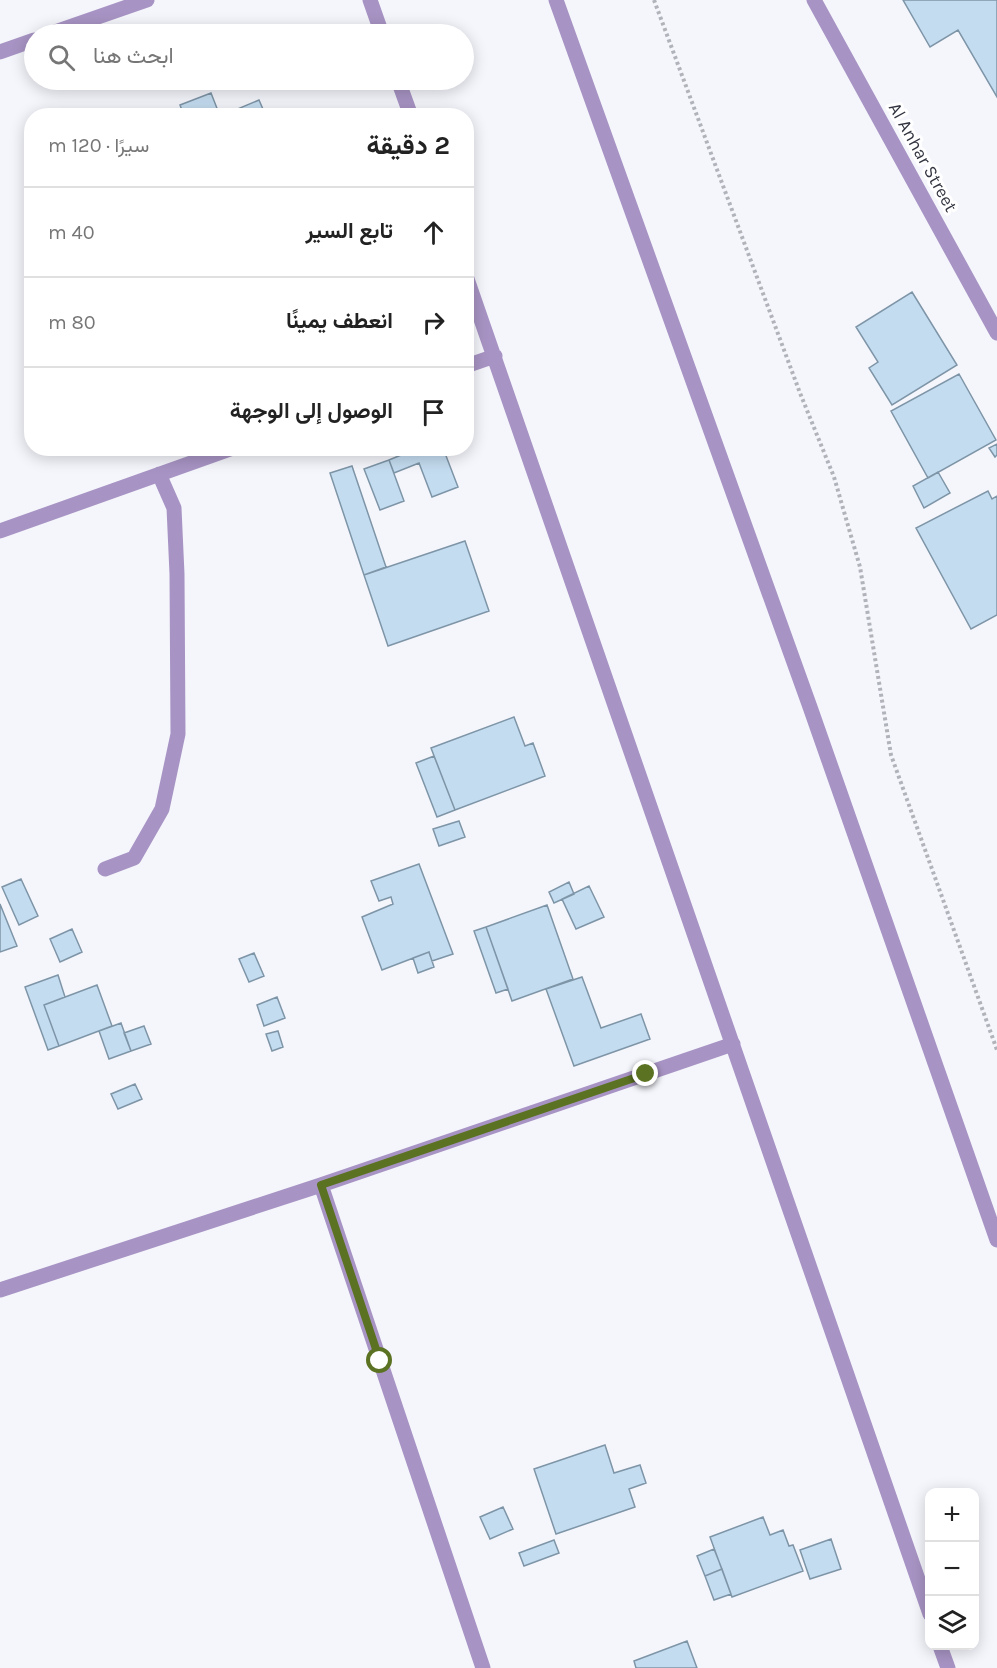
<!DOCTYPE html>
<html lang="ar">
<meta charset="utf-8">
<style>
:root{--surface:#fff;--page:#f2f2f2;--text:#222;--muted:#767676;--line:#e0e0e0}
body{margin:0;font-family:Karla,Vazirmatn,sans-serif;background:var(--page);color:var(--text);direction:rtl}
.controls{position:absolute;right:18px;bottom:18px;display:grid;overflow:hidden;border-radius:12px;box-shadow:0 3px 15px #0003}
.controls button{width:54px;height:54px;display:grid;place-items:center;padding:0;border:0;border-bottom:2px solid var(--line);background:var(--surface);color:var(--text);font:30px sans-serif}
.stop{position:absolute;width:18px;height:18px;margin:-14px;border:4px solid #5c7223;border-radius:50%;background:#fff}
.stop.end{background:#5c7223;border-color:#fff;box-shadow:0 2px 6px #0008}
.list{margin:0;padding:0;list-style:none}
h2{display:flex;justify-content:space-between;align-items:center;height:78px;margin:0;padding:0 24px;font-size:26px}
h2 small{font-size:20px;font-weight:400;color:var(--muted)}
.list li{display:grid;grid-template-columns:39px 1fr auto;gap:18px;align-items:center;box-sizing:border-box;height:90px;padding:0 24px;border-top:2px solid var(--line)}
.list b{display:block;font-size:22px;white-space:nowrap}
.list em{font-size:20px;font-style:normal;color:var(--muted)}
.icon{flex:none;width:33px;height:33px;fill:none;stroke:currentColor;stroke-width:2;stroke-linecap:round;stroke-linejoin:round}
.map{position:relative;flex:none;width:997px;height:1668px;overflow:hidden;direction:ltr}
.search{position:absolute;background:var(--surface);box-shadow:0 3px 15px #0003;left:24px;top:24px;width:450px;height:66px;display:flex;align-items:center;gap:15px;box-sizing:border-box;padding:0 21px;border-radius:33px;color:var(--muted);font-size:22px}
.panel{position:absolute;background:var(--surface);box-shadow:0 3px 15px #0003;left:24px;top:108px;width:450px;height:348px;border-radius:24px;direction:rtl}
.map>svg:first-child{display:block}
.building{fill:#c4dcf0;stroke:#7e95a7;stroke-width:1.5}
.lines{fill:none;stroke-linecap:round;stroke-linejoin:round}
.path{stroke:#b1b3ba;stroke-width:4;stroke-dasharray:3 3;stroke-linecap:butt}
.minor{stroke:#a894c4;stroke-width:15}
.route{stroke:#5c7223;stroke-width:8}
.labels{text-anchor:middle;stroke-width:6;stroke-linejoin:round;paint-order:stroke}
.street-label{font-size:18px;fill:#323540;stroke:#fff}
</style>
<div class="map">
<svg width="997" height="1668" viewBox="0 0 997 1668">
<rect width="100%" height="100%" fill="#f5f6fc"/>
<path class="building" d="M 903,0 L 997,0 L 997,97 L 958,30 L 930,47 Z
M 211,93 L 220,116 L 184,116 L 180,105 Z
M 259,100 L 266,116 L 221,116 Z
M 912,292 L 957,365 L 892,405 L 869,368 L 878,362 L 856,327 Z
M 959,374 L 996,440 L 928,478 L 891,411 Z
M 997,444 L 997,455 L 995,457 L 989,448 Z
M 418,448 L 443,448 L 458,487 L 432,497 L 419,463 L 394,473 L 389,460 Z
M 389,460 L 404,501 L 380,510 L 364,469 Z
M 352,466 L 386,567 L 364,575 L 330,473 Z
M 938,472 L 950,493 L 924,508 L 913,486 Z
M 988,491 L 992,499 L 997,496 L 997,615 L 971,629 L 916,528 Z
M 465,541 L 489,611 L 388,646 L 364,575 Z
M 514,717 L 525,746 L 533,743 L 545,776 L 455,810 L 431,748 Z
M 434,756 L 455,810 L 437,817 L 416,763 Z
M 459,821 L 465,837 L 439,846 L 433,829 Z
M 419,864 L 453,954 L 432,961 L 429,952 L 382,970 L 362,917 L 393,904 L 391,897 L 379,901 L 371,881 Z
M 21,879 L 38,916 L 19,925 L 2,887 Z
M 569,882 L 574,894 L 554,903 L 549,892 Z
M 589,886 L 604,917 L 576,929 L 562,899 Z
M 0,904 L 17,946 L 0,952 Z
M 547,905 L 573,979 L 512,1001 L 486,927 Z
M 486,927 L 508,989 L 496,993 L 474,931 Z
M 72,929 L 82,952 L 60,962 L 50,939 Z
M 429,952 L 434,967 L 418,973 L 413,958 Z
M 254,953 L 264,976 L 249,982 L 239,959 Z
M 58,975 L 65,997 L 44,1005 L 59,1046 L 48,1050 L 25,987 Z
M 582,977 L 601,1028 L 641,1014 L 650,1039 L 574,1066 L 546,989 Z
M 97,985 L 112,1026 L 59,1046 L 44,1005 Z
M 277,997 L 285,1018 L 264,1026 L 257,1005 Z
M 121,1023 L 131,1051 L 109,1059 L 99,1031 Z
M 144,1026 L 151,1044 L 131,1051 L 124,1033 Z
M 278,1031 L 283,1047 L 272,1051 L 266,1034 Z
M 135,1084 L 142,1099 L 118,1109 L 111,1094 Z
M 605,1445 L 614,1473 L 640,1465 L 646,1483 L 629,1489 L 635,1507 L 556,1534 L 534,1469 Z
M 503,1507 L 513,1529 L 490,1539 L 480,1517 Z
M 763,1517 L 770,1535 L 783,1530 L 789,1546 L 793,1545 L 803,1571 L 732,1597 L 710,1537 Z
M 831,1539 L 841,1569 L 810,1579 L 800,1550 Z
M 554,1540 L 559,1553 L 524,1566 L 519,1553 Z
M 714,1549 L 722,1569 L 705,1576 L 697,1556 Z
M 722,1569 L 731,1594 L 714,1600 L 705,1576 Z
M 687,1641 L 697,1668 L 636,1668 L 634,1661 Z"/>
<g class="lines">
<path class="path" d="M 654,0 L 800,393 L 834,477 L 860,567 L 891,755 L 997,1050"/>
<path class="minor" d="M 370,0 L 382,34
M 556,0 L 810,707 L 997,1240
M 814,0 L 997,333
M 49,34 L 147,0
M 0,52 L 34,40
M 398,80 L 411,116
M 466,276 L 930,1614
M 466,366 L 495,356
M 0,531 L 233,448
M 105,869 L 134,858 L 162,809 L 178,734 L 177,574 L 174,508 L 159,474
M 321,1185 L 483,1668
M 0,1290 L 321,1185 L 733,1044
M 940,1646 L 948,1668"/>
</g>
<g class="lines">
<path class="route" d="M 380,1361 L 321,1185 L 646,1074"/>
</g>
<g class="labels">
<g class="street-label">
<text transform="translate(923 157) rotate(61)" y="6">Al Anhar Street</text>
</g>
</g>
</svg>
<div class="controls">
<button>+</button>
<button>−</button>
<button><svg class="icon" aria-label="layers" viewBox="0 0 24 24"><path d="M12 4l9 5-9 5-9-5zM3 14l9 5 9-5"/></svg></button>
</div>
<div class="stop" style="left:380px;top:1361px"></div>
<div class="stop end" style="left:646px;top:1074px"></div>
<div class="search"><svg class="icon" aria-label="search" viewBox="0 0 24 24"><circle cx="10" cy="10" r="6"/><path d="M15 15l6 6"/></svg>ابحث هنا</div>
<section class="panel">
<h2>2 دقيقة<small>سيرًا · 120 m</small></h2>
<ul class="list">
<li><svg class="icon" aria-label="ahead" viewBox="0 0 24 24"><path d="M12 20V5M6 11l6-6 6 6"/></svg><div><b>تابع السير</b></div><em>40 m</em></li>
<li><svg class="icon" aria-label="right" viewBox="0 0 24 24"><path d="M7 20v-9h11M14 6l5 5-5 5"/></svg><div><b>انعطف يمينًا</b></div><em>80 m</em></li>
<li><svg class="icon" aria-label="arrive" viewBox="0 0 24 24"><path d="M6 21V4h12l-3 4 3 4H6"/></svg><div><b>الوصول إلى الوجهة</b></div></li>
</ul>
</section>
</div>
